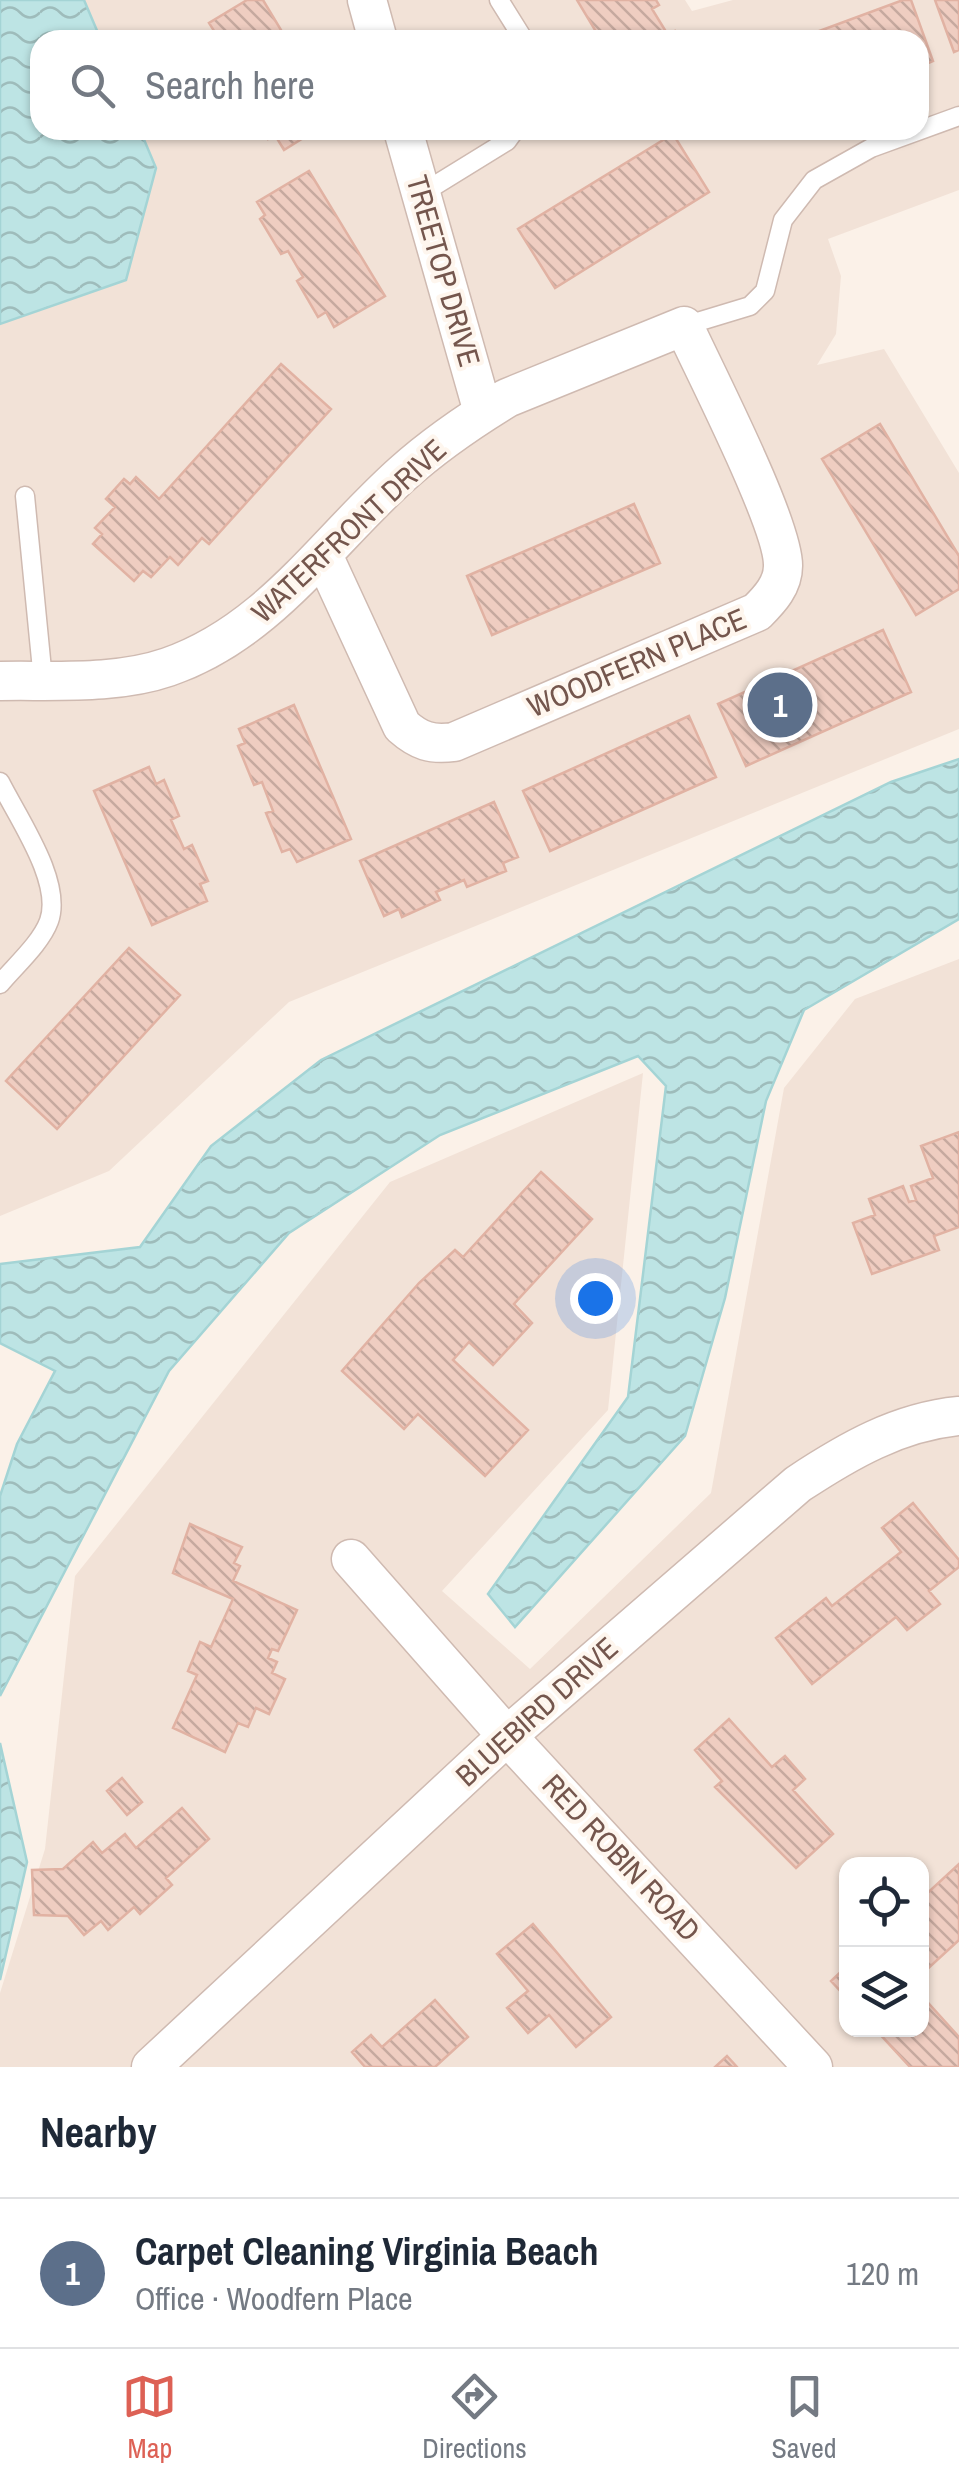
<!DOCTYPE html>
<meta charset="utf-8">
<style>
:root{--surface:#fff;--page:#f6f6f7;--text:#1f2937;--muted:#747a83;--line:#e0e1e3;--accent:#dd6155}
body{margin:0;font-family:"Archivo Narrow",sans-serif;background:var(--page);color:var(--text)}
.controls{position:absolute;right:30px;bottom:30px;display:grid;overflow:hidden;border-radius:20px;box-shadow:0 2px 8px #0004}
.controls button{width:90px;height:90px;display:grid;place-items:center;padding:0;border:0;border-bottom:2px solid var(--line);background:var(--surface);color:var(--text);font:50px sans-serif}
.you{position:absolute;left:595px;top:1298px;width:35px;height:35px;margin:-25px;border:8px solid #fff;border-radius:50%;background:#1a73e8;box-shadow:0 0 0 15px #1a73e833}
.badge{display:grid;place-items:center;width:65px;height:65px;border-radius:50%;background:var(--accent);color:#fff;font-size:32px;font-weight:700}
.pin{position:absolute;translate:-50% -50%;border:5px solid #fff;box-shadow:0 2px 10px #0006}
.list{margin:0;padding:0;list-style:none}
h2{display:flex;justify-content:space-between;align-items:center;height:130px;margin:0;padding:0 40px;font-size:42px}
h2 small{font-size:32px;font-weight:400;color:var(--muted)}
.list li{display:grid;grid-template-columns:65px 1fr auto;gap:30px;align-items:center;box-sizing:border-box;height:150px;padding:0 40px;border-top:2px solid var(--line)}
.list b{display:block;font-size:38px;white-space:nowrap}
.list p{margin:0;font-size:32px;white-space:nowrap;color:var(--muted)}
.list em{font-size:32px;font-style:normal;color:var(--muted)}
.icon{flex:none;width:55px;height:55px;fill:none;stroke:currentColor;stroke-width:2;stroke-linecap:round;stroke-linejoin:round}
.map{position:relative;flex:none;width:959px;height:2067px;overflow:hidden}
.search{position:absolute;background:var(--surface);box-shadow:0 2px 8px #0004;left:30px;right:30px;top:30px;height:110px;display:flex;align-items:center;gap:25px;box-sizing:border-box;padding:0 35px;border-radius:30px;color:var(--muted);font-size:38px}
.sheet{height:280px;background:var(--surface)}
nav{display:flex;justify-content:space-around;align-items:center;box-sizing:border-box;height:140px;border-top:2px solid var(--line);background:var(--surface);font-size:28px;color:var(--muted)}
nav a{display:grid;justify-items:center;gap:5px}
nav .on{color:var(--accent)}
.map>svg:first-child{display:block}
.residential{fill:#f2e2d7;fill-rule:evenodd}
.water{fill:url(#water-waves);stroke:#a4d4d5;stroke-width:2.5}
.building{fill:url(#building-back-hatch);stroke:#e1b2a3;stroke-width:2.5}
.lines{fill:none;stroke-linecap:round;stroke-linejoin:round}
.service-casing{stroke:#cfbab1;stroke-width:21}
.minor-casing{stroke:#cfbab1;stroke-width:41}
.service{stroke:#fff;stroke-width:18}
.minor{stroke:#fff;stroke-width:38}
.labels{text-anchor:middle;stroke-width:8;stroke-linejoin:round;paint-order:stroke}
.street-label{font-size:30px;fill:#74564d;stroke:#fef6ee}
</style>
<div class="map">
<svg width="959" height="2067" viewBox="0 0 959 2067">
<defs>
<pattern id="water-waves" width="16" height="10" patternUnits="userSpaceOnUse" patternTransform="scale(2.5)"><rect width="16" height="10" fill="#bde4e4"/><path d="M0 5q4-4 8 0t8 0" fill="none" stroke="#9ebcbb"/></pattern>
<pattern id="building-back-hatch" width="6" height="6" patternUnits="userSpaceOnUse" patternTransform="scale(2.5)"><rect width="6" height="6" fill="#efcdc1"/><path d="M-1 5l2 2M0 0l6 6M5-1l2 2" fill="none" stroke="#c6a99f"/></pattern>
</defs>
<rect width="100%" height="100%" fill="#fbf1e8"/>
<path class="residential" d="M 0,0 L 685,0 L 692,11 L 733,0 L 959,0 L 959,190 L 828,239 L 841,276 L 836,334 L 817,365 L 884,349 L 959,473 L 959,729 L 289,1002 L 109,1171 L 0,1216 ZM 40,40 L 919,40 L 919,130 L 40,130 Z
M 959,959 L 959,2067 L 0,2067 L 0,1993 L 45,1849 L 75,1576 L 390,1182 L 643,1073 L 608,1410 L 442,1591 L 530,1669 L 711,1493 L 784,1088 L 855,999 ZM 846,1864 L 922,1864 L 922,2030 L 846,2030 Z"/>
<path class="water" d="M 0,0 L 84,0 L 101,40 L 40,40 L 40,130 L 140,130 L 156,168 L 126,280 L 0,324 Z
M 959,759 L 959,919 L 804,1010 L 766,1101 L 725,1298 L 685,1436 L 515,1627 L 488,1594 L 628,1397 L 666,1086 L 638,1056 L 440,1135 L 289,1233 L 169,1371 L 0,1696 L 0,1496 L 17,1444 L 55,1371 L 0,1343 L 0,1264 L 140,1247 L 211,1146 L 321,1060 L 891,782 Z
M 0,1743 L 27,1862 L 0,1980 Z"/>
<path class="building" d="M 247,0 L 263,0 L 287,40 L 213,40 L 218,37 L 209,23 Z
M 577,0 L 656,0 L 659,5 L 652,9 L 668,35 L 675,31 L 681,40 L 601,40 Z
M 903,0 L 911,0 L 933,61 L 919,67 L 919,40 L 795,40 Z
M 935,0 L 959,0 L 959,50 L 954,52 Z
M 263,130 L 316,130 L 284,150 L 275,135 L 268,139 Z
M 673,134 L 709,192 L 555,288 L 518,229 Z
M 309,171 L 385,296 L 334,327 L 326,312 L 318,317 L 297,281 L 303,277 L 288,251 L 281,254 L 260,219 L 265,215 L 257,202 Z
M 281,364 L 331,409 L 209,544 L 202,538 L 178,565 L 170,557 L 151,577 L 143,571 L 134,581 L 93,544 L 102,534 L 95,528 L 115,507 L 106,499 L 124,479 L 130,484 L 136,477 L 159,499 Z
M 880,424 L 959,556 L 959,589 L 916,615 L 822,459 Z
M 634,504 L 660,563 L 492,635 L 467,576 Z
M 883,630 L 911,692 L 746,766 L 718,704 Z
M 294,705 L 351,839 L 297,862 L 290,849 L 282,852 L 266,813 L 273,811 L 262,782 L 254,785 L 238,746 L 245,743 L 239,729 Z
M 689,716 L 716,777 L 550,851 L 523,791 Z
M 149,767 L 156,784 L 164,780 L 179,816 L 171,820 L 184,849 L 192,845 L 208,881 L 200,884 L 207,901 L 152,925 L 94,791 Z
M 494,802 L 518,857 L 503,863 L 506,871 L 467,887 L 464,880 L 436,892 L 440,900 L 402,917 L 399,909 L 384,916 L 360,861 Z
M 129,948 L 180,995 L 57,1129 L 6,1081 Z
M 959,1132 L 959,1227 L 934,1236 L 939,1250 L 872,1274 L 853,1223 L 875,1215 L 869,1199 L 903,1186 L 909,1202 L 916,1200 L 911,1186 L 933,1178 L 921,1146 Z
M 541,1172 L 592,1219 L 514,1304 L 532,1323 L 493,1365 L 469,1342 L 453,1360 L 528,1430 L 485,1476 L 418,1414 L 404,1429 L 342,1371 L 419,1283 L 455,1250 L 463,1257 Z
M 913,1503 L 959,1560 L 959,1567 L 929,1591 L 940,1604 L 907,1630 L 896,1617 L 812,1684 L 776,1638 L 826,1598 L 832,1606 L 901,1552 L 882,1528 Z
M 190,1524 L 242,1547 L 234,1563 L 240,1566 L 233,1581 L 297,1610 L 278,1651 L 272,1649 L 268,1658 L 277,1662 L 272,1673 L 285,1679 L 269,1714 L 256,1708 L 248,1727 L 238,1723 L 225,1752 L 173,1728 L 197,1675 L 188,1671 L 200,1642 L 211,1647 L 233,1599 L 173,1573 Z
M 729,1719 L 772,1767 L 785,1756 L 805,1779 L 793,1790 L 833,1834 L 796,1868 L 715,1787 L 722,1781 L 695,1750 Z
M 122,1778 L 142,1802 L 127,1815 L 107,1791 Z
M 182,1808 L 209,1839 L 166,1878 L 172,1885 L 140,1914 L 134,1907 L 108,1930 L 101,1921 L 84,1935 L 68,1916 L 34,1915 L 32,1870 L 63,1869 L 93,1842 L 102,1853 L 125,1834 L 136,1848 Z
M 959,1864 L 959,1940 L 922,1974 L 922,1898 Z
M 533,1924 L 611,2017 L 576,2047 L 549,2015 L 528,2033 L 507,2008 L 528,1991 L 497,1954 Z
M 846,1967 L 846,1997 L 831,1981 Z
M 922,1996 L 959,2037 L 959,2067 L 910,2067 L 876,2030 L 922,2030 Z
M 435,2000 L 468,2037 L 435,2067 L 365,2067 L 352,2052 L 371,2035 L 382,2047 Z
M 727,2056 L 737,2067 L 715,2067 Z"/>
<g class="lines">
<g class="service-casing">
<path id="service" d="M 499,0 L 524,40
M 421,194 L 507,141 L 515,130
M 684,326 L 750,306 L 765,291 L 783,220 L 814,180 L 871,148 L 959,116
M 25,496 L 43,680
M 0,782 C 18,818 63,882 49,921 C 41,943 15,966 0,984"/>
</g>
<g class="minor-casing">
<path id="minor" d="M 367,0 L 378,40
M 403,130 L 483,412
M 0,681 C 54,680 116,685 168,667 C 269,632 325,543 402,474 C 434,445 471,420 507,398 L 684,326 C 705,372 784,525 783,566 C 783,585 770,599 757,612 L 454,742 C 431,745 419,741 402,726 L 323,555
M 351,1559 L 507,1736 L 813,2067
M 151,2067 L 507,1736 L 798,1484 C 848,1451 898,1422 959,1416"/>
</g>
<use href="#service" class="service"/>
<use href="#minor" class="minor"/>
</g>
<g class="labels">
<g class="street-label">
<text transform="translate(443 271) rotate(74)" y="10">TREETOP DRIVE</text>
<text transform="translate(349 531) rotate(-43)" y="10">WATERFRONT DRIVE</text>
<text transform="translate(637 663) rotate(-23)" y="10">WOODFERN PLACE</text>
<text transform="translate(537 1712) rotate(-42)" y="10">BLUEBIRD DRIVE</text>
<text transform="translate(621 1858) rotate(47)" y="10">RED ROBIN ROAD</text>
</g>
</g>
</svg>
<div class="controls">
<button><svg class="icon" aria-label="locate" viewBox="0 0 24 24"><circle cx="12" cy="12" r="6"/><path d="M12 2v4M12 18v4M2 12h4M18 12h4"/></svg></button>
<button><svg class="icon" aria-label="layers" viewBox="0 0 24 24"><path d="M12 4l9 5-9 5-9-5zM3 14l9 5 9-5"/></svg></button>
</div>
<div class="you"></div>
<div class="pin badge" style="left:780px;top:705px;background:#5c6f8a">1</div>
<div class="search"><svg class="icon" aria-label="search" viewBox="0 0 24 24"><circle cx="10" cy="10" r="6"/><path d="M15 15l6 6"/></svg>Search here</div>
</div>
<section class="sheet">
<h2>Nearby<small></small></h2>
<ul class="list">
<li><span class="badge" style="background:#5c6f8a">1</span><div><b>Carpet Cleaning Virginia Beach</b><p>Office · Woodfern Place</p></div><em>120 m</em></li>
</ul>
</section>
<nav>
<a class="on"><svg class="icon" aria-label="map" viewBox="0 0 24 24"><path d="M3 6l6-2 6 2 6-2v14l-6 2-6-2-6 2zM9 4v14M15 6v14"/></svg>Map</a>
<a><svg class="icon" aria-label="directions" viewBox="0 0 24 24"><path d="M12 3l9 9-9 9-9-9zM9 14v-3h6M13 9l2 2-2 2"/></svg>Directions</a>
<a><svg class="icon" aria-label="saved" viewBox="0 0 24 24"><path d="M7 4h10v16l-5-4-5 4z"/></svg>Saved</a>
</nav>
